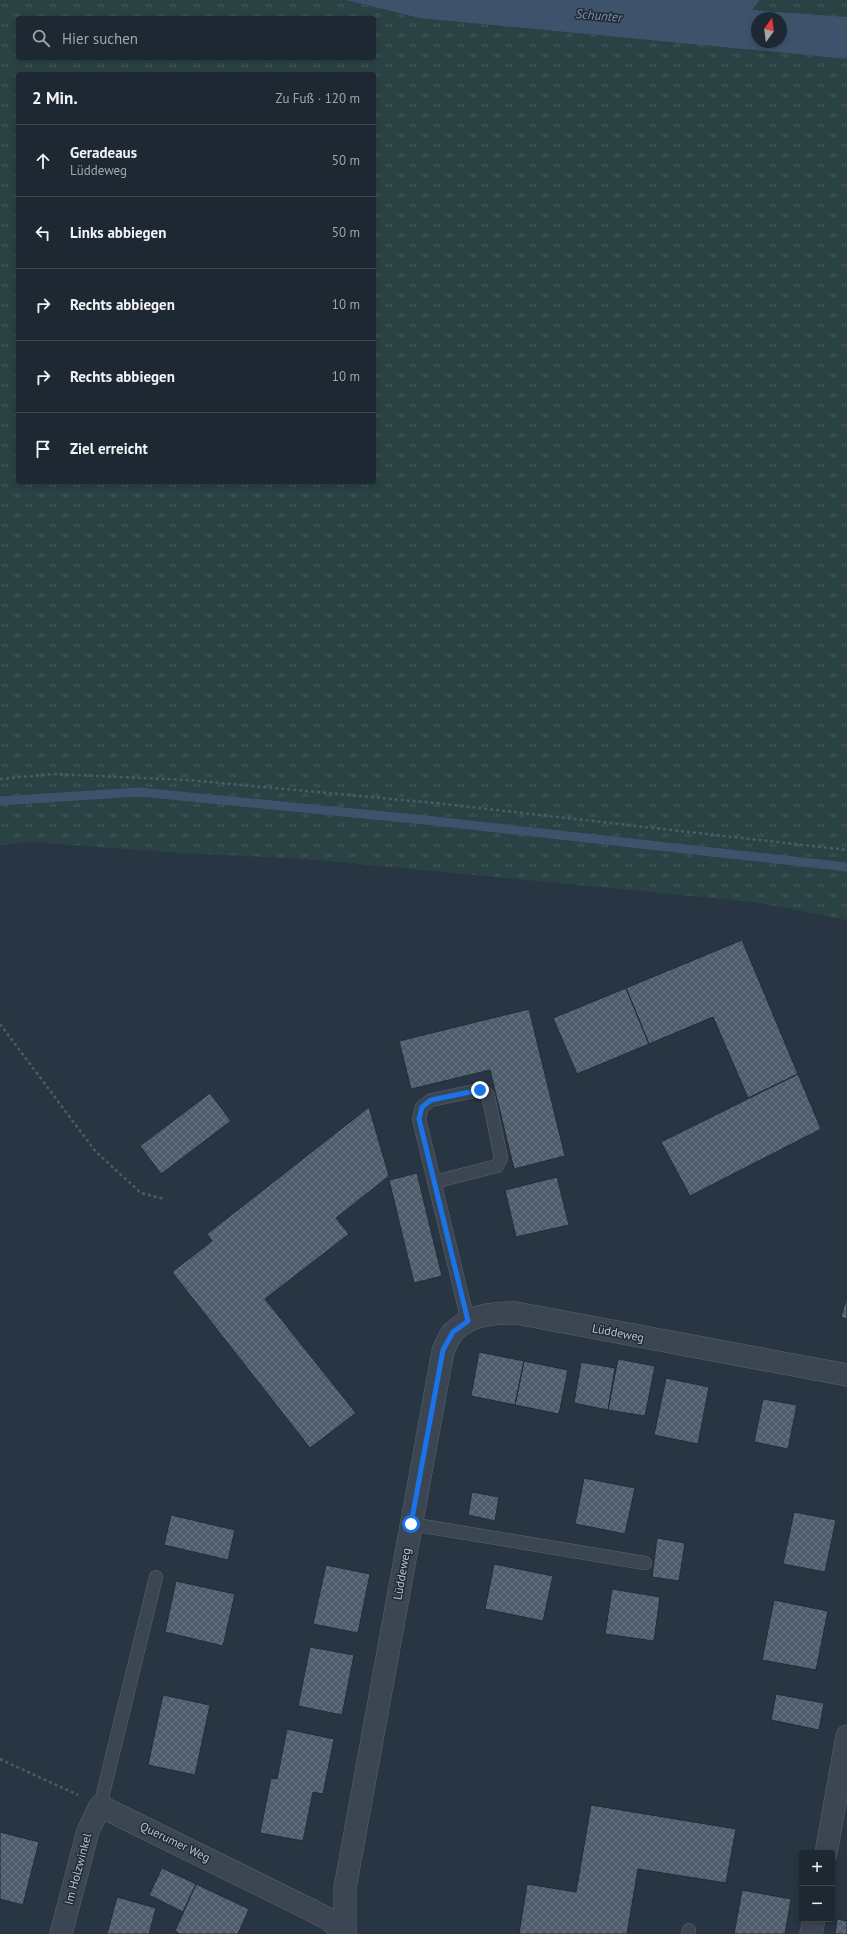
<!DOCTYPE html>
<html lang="de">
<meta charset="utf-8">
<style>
:root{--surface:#1e2832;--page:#26303a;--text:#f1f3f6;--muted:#a1a6ac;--line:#3c444d}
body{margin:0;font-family:"PT Sans",sans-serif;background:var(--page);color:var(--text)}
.controls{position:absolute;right:12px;bottom:12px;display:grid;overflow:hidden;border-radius:4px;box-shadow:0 2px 6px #0003}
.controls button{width:36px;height:36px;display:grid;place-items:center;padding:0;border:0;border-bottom:1px solid var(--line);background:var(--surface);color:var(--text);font:20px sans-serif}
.compass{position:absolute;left:751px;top:12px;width:36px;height:36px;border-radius:50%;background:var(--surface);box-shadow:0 2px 6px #0003;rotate:14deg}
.stop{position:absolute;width:12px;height:12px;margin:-9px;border:3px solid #1a73e8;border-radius:50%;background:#fff}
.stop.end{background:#1a73e8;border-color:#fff;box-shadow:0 1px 4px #0008}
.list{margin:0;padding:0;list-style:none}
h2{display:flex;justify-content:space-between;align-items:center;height:52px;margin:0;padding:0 16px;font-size:17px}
h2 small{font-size:13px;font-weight:400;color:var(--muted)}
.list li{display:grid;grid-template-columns:26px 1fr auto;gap:12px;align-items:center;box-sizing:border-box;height:72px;padding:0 16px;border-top:1px solid var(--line)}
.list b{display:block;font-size:15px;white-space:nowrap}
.list p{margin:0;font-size:13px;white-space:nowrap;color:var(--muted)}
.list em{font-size:13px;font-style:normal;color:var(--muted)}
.icon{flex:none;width:22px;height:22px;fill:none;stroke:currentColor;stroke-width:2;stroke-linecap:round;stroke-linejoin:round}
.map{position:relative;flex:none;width:847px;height:1934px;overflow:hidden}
.search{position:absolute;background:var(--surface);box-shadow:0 2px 6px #0003;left:16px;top:16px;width:360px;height:44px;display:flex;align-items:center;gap:10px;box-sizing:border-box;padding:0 14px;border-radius:4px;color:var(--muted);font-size:15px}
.panel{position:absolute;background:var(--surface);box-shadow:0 2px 6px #0003;left:16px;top:72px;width:360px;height:412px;border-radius:4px}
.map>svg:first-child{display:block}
.grass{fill:url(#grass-tufts);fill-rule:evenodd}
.water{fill:#3e536b;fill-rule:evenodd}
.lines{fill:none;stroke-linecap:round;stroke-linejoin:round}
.stream{stroke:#3e536b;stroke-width:9}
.building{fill:url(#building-cross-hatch);stroke:#222d39}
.lane-casing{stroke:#5a646f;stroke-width:14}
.street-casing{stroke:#5a646f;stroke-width:23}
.path{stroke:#485f60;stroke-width:2.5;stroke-dasharray:3 3;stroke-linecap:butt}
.lane{stroke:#3c4652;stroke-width:13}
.street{stroke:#3c4652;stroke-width:22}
.route{stroke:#1a73e8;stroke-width:5}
.labels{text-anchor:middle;stroke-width:3;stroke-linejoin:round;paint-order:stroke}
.street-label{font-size:12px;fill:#b9c1cc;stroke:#202b37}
.water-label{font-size:13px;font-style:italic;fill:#7a94ae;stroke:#202b37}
</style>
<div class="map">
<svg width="847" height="1934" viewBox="0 0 847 1934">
<defs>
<pattern id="grass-tufts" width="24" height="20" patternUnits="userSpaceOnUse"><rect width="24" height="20" fill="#2a4243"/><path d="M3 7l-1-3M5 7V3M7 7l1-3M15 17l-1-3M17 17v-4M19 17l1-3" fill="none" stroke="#475c5d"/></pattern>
<pattern id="building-cross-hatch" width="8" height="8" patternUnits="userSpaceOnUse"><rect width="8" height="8" fill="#4e5c6b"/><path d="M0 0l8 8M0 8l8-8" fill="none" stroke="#65727f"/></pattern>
</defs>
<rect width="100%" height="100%" fill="#283542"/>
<path class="grass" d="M 0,0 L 346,0 L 419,18 L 847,59 L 847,920 L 754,902 L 307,859 L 179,853 L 32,842 L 0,845 ZM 18,18 L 374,18 L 374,58 L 18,58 ZM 18,74 L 374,74 L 374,482 L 18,482 Z
M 760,0 L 847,0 L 847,17 L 751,10 Z"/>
<path class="water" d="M 346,0 L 760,0 L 752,10 L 847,17 L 847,59 L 419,18 ZM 757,18 L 781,18 L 781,42 L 757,42 Z"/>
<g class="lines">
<path class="stream" d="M 0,801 L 139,792 L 425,820 L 847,867"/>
</g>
<path class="building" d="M 742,940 L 798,1074 L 748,1098 L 713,1017 L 649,1044 L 626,988 Z
M 626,988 L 649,1044 L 577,1074 L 553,1018 Z
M 529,1009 L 565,1156 L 514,1169 L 490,1070 L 411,1089 L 399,1041 Z
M 798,1074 L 821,1129 L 690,1196 L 661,1142 Z
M 210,1093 L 231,1121 L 161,1174 L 140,1146 Z
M 369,1107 L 389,1176 L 336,1218 L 349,1234 L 265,1299 L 356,1413 L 310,1448 L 172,1272 L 212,1241 L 207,1234 Z
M 417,1173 L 442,1276 L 414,1283 L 389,1180 Z
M 557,1177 L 569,1225 L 516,1237 L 505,1190 Z
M 847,1296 L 847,1319 L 841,1317 Z
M 479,1352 L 524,1361 L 515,1405 L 471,1396 Z
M 618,1359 L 655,1366 L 645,1416 L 608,1410 Z
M 524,1361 L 568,1370 L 559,1414 L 515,1405 Z
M 581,1362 L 615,1368 L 608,1410 L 574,1403 Z
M 666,1378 L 709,1387 L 698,1444 L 654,1435 Z
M 763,1399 L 797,1405 L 788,1449 L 754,1442 Z
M 584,1478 L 635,1488 L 625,1534 L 575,1524 Z
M 472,1492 L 499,1497 L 495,1521 L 468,1515 Z
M 794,1512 L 836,1520 L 825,1572 L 783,1564 Z
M 171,1515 L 235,1530 L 228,1560 L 164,1545 Z
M 657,1538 L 685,1543 L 679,1581 L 652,1577 Z
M 494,1564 L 553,1576 L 543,1621 L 485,1609 Z
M 326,1565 L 370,1574 L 358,1633 L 313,1624 Z
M 176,1581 L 235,1594 L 223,1646 L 165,1632 Z
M 612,1589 L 660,1597 L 654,1641 L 605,1634 Z
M 774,1600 L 828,1611 L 816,1670 L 762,1660 Z
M 310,1647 L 354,1655 L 342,1715 L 298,1706 Z
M 776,1694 L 824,1703 L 819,1730 L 771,1720 Z
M 163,1695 L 210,1705 L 195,1775 L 148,1765 Z
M 287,1729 L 334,1739 L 323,1794 L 313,1792 L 303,1841 L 260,1833 L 271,1778 L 277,1779 Z
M 591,1805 L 736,1829 L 726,1883 L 638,1869 L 627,1934 L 519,1934 L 527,1884 L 576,1892 Z
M 0,1832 L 39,1842 L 23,1905 L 0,1899 Z
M 162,1868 L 196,1884 L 183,1912 L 149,1895 Z
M 196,1884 L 249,1909 L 238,1934 L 180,1934 L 175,1931 Z
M 742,1890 L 791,1899 L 785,1934 L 734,1934 Z
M 117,1897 L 156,1908 L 149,1934 L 107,1934 Z
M 837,1919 L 847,1921 L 847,1934 L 835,1934 Z"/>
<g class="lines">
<g class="lane-casing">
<path id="lane" d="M 434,1182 L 497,1166 L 501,1158 L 488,1095 L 480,1090 L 431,1100 L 422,1107 L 419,1119 L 468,1321
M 411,1524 L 645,1563
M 100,1806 L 156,1577
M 688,1934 L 689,1930"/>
</g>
<g class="street-casing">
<path id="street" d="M 826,1853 L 847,1736
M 61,1934 L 88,1831 L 100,1806 L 311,1910 L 330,1920 L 344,1934
M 345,1934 L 345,1888 L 443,1351 C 446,1345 449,1336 454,1331 C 472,1314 493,1313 516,1313 L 847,1375
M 811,1934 L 814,1919"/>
</g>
<path class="path" d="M 0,779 L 53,774 L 188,780 L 435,803 L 847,850
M 0,1024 L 96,1152 L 141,1193 L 164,1199
M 0,1759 L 78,1795"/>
<use href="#lane" class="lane"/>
<use href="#street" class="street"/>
</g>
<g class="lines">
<path class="route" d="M 411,1524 L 443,1350 L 453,1332 L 468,1321 L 419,1119 L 422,1107 L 431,1100 L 480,1090"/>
</g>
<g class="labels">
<g class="street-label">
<text transform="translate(618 1333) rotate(11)" y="4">Lüddeweg</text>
<text transform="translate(402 1574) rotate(-80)" y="4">Lüddeweg</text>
<text transform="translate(175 1842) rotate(26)" y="4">Querumer Weg</text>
<text transform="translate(78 1869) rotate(-75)" y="4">Im Holzwinkel</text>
</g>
<g class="water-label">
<text transform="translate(599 15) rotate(5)" y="5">Schunter</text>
</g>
</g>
</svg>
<div class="controls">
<button>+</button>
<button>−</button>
</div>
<svg class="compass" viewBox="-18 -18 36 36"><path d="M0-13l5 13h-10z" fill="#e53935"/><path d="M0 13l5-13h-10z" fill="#a1a6ac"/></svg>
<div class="stop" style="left:411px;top:1524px"></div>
<div class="stop end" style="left:480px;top:1090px"></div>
<div class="search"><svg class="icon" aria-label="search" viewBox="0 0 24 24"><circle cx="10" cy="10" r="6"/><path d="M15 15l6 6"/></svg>Hier suchen</div>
<section class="panel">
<h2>2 Min.<small>Zu Fuß · 120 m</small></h2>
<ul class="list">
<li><svg class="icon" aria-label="ahead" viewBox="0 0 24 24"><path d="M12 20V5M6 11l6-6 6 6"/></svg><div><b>Geradeaus</b><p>Lüddeweg</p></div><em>50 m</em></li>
<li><svg class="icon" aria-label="left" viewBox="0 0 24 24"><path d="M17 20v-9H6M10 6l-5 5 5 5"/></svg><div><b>Links abbiegen</b></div><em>50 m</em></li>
<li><svg class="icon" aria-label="right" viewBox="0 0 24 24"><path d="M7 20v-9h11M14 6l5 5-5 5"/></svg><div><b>Rechts abbiegen</b></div><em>10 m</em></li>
<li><svg class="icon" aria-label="right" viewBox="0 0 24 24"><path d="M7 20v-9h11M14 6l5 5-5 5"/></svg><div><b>Rechts abbiegen</b></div><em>10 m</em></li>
<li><svg class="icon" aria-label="arrive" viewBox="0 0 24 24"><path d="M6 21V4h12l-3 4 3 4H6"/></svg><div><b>Ziel erreicht</b></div></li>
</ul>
</section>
</div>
